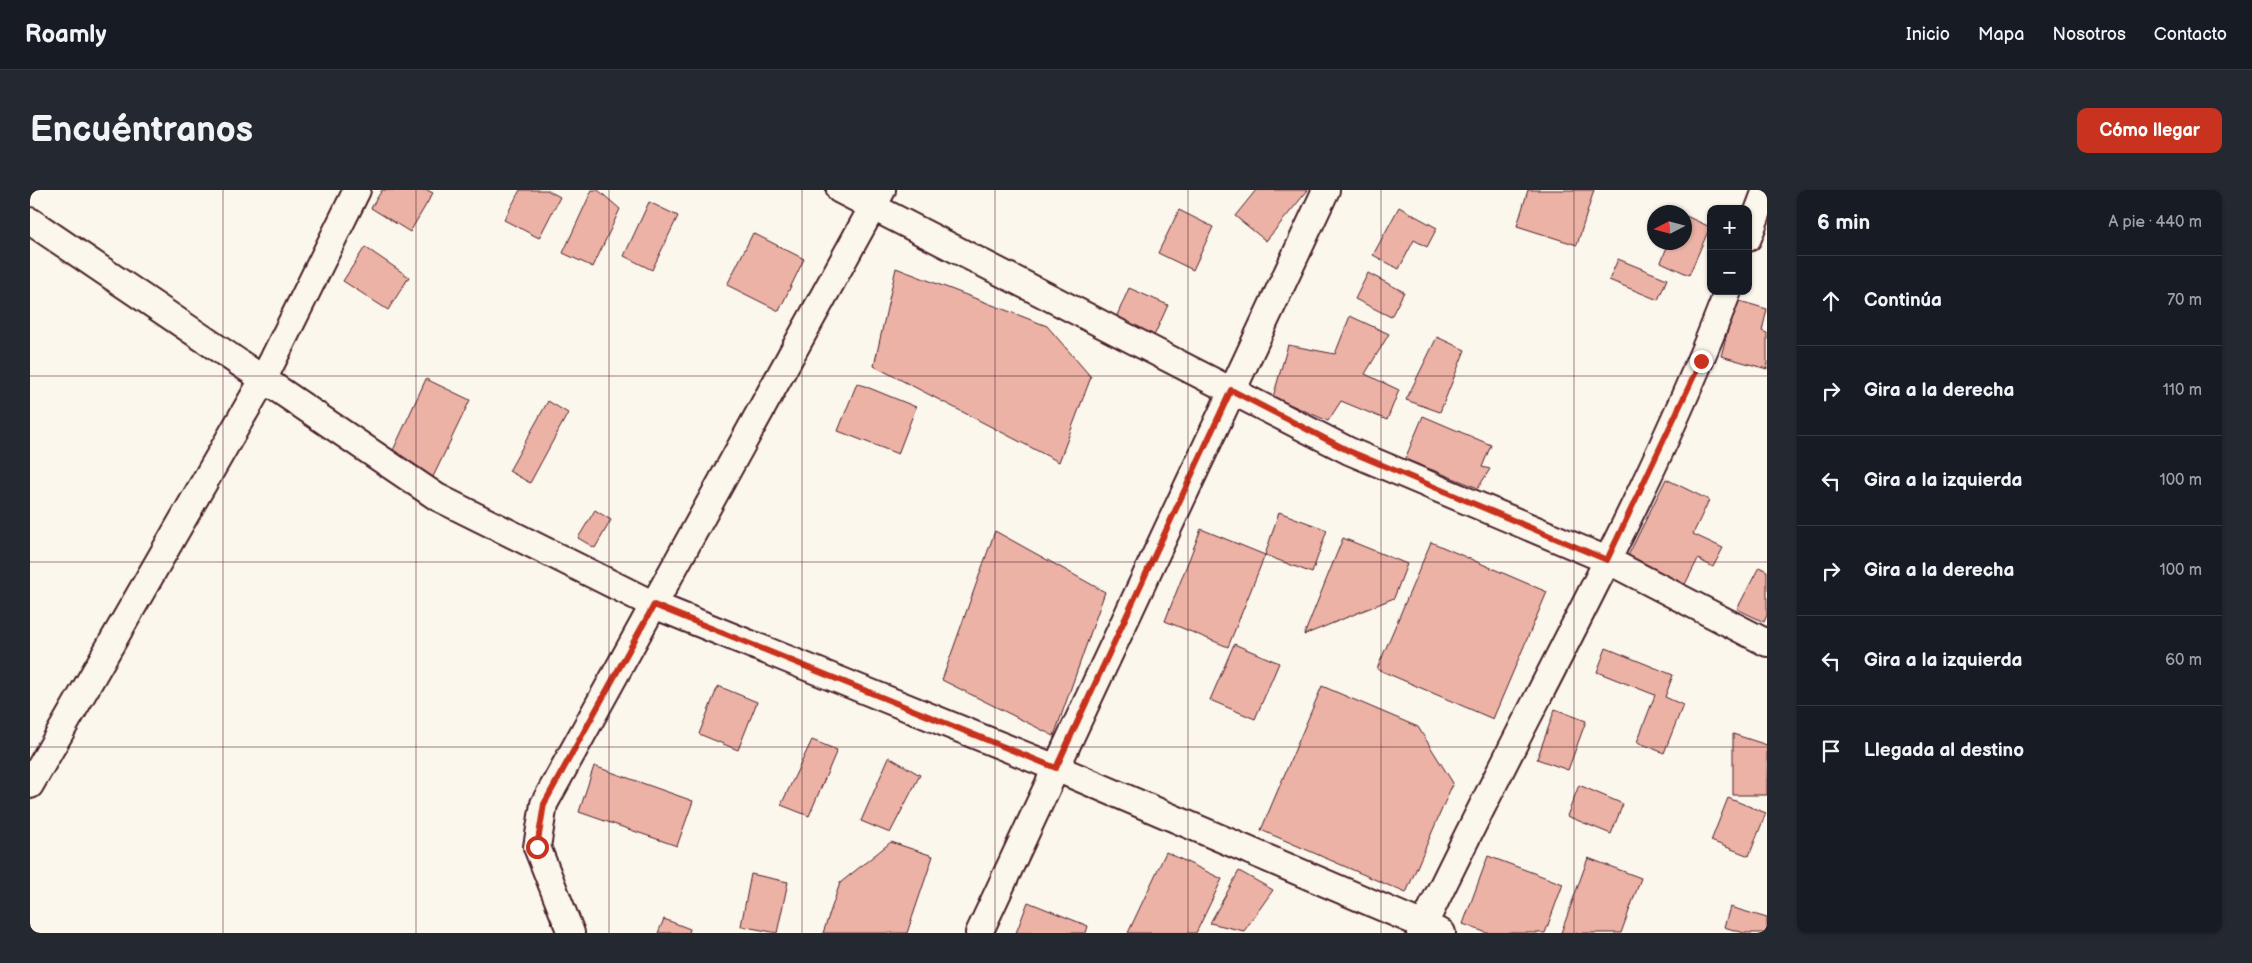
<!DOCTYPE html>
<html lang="es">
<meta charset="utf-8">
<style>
:root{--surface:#171b24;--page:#242831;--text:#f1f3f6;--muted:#9ea1a6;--line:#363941;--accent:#c8321e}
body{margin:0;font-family:"Balsamiq Sans",sans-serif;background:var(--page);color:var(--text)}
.controls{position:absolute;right:15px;top:15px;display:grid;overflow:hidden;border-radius:10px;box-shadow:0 1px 4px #0004}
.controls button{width:45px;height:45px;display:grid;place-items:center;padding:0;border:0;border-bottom:1px solid var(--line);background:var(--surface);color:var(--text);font:25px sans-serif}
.compass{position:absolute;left:1617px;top:15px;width:45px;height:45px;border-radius:50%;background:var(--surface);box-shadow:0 1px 4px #0004;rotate:264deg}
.stop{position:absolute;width:15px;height:15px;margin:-11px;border:4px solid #c8321e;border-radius:50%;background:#fff}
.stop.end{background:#c8321e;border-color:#fff;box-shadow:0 1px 5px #0008}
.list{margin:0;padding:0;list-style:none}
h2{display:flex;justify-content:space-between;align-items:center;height:65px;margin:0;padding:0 20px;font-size:21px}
h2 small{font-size:16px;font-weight:400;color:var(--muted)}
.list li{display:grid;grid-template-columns:32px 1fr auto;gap:15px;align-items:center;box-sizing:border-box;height:90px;padding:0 20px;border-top:1px solid var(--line)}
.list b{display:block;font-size:19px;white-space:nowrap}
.list em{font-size:16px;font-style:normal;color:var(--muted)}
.icon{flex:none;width:28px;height:28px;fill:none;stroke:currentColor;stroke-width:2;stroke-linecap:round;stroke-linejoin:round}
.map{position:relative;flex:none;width:1737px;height:743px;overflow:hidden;border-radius:10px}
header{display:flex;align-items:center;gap:30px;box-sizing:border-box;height:70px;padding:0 25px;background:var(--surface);border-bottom:1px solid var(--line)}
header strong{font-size:24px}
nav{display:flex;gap:28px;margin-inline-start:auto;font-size:18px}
.intro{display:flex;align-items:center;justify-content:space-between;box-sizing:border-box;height:120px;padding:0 30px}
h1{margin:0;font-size:35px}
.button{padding:12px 22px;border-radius:10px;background:var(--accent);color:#fff;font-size:18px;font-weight:700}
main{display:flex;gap:30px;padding:0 30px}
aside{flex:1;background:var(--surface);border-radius:10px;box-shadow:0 1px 4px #0004}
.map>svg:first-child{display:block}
.building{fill:#ecb2a5;stroke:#4a1f2b}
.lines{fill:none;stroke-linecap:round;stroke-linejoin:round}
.minor-casing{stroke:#4a1f2b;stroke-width:30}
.minor{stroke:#fbf7ec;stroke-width:26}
.route{stroke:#c8321e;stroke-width:6}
.grid{fill:none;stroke:#4a1f2b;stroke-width:1;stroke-opacity:0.55}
</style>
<header>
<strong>Roamly</strong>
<nav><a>Inicio</a><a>Mapa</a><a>Nosotros</a><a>Contacto</a></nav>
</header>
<div class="intro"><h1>Encuéntranos</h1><a class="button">Cómo llegar</a></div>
<main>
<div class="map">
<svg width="1737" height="743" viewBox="0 0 1737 743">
<rect width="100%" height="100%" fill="#fbf7ec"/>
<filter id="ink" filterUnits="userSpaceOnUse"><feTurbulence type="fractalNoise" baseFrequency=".02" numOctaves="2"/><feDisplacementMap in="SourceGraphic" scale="10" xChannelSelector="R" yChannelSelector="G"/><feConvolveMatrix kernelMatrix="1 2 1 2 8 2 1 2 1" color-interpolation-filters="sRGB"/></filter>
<g filter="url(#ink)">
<path class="building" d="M 352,0 L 397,0 L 403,3 L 380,42 L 341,18 Z
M 490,0 L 517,0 L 530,7 L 509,48 L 474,30 Z
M 562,0 L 568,0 L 590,19 L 563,77 L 533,63 Z
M 1226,0 L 1278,0 L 1236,51 L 1205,26 Z
M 1498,0 L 1564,0 L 1547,55 L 1487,36 Z
M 619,12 L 648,26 L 622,80 L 594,66 Z
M 1369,17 L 1407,38 L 1397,57 L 1384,50 L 1369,79 L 1343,65 Z
M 1149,20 L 1183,37 L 1163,80 L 1128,63 Z
M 1654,25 L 1680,37 L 1659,85 L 1631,72 L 1639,52 L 1654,52 Z
M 723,43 L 774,69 L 749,121 L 697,95 Z
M 335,57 L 379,87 L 358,120 L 313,91 Z
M 1588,69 L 1637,89 L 1628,110 L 1579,90 Z
M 866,78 L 1017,136 L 1061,187 L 1029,272 L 844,176 Z
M 1338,83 L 1374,102 L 1361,127 L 1325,109 Z
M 1099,98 L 1138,115 L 1123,148 L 1085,130 Z
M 1706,110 L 1737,119 L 1732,141 L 1737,143 L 1737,179 L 1691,166 Z
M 1320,126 L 1359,144 L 1335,184 L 1369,200 L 1357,230 L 1311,211 L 1298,231 L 1243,207 L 1258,155 L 1305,164 Z
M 1407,147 L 1435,160 L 1410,222 L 1376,210 Z
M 396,189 L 440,210 L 402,289 L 359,269 Z
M 827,193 L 886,217 L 868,264 L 808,241 Z
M 518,211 L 538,223 L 500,293 L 479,281 Z
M 1393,226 L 1461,255 L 1452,277 L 1460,279 L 1448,298 L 1375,269 Z
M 1636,289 L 1679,310 L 1663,344 L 1693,358 L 1683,377 L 1668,369 L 1653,398 L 1596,370 Z
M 565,320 L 581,330 L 565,358 L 548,348 Z
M 1249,322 L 1297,340 L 1282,383 L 1235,365 Z
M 1171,339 L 1235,365 L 1198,457 L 1135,431 Z
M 965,341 L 1075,402 L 1024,546 L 912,490 Z
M 1313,348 L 1377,374 L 1364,408 L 1274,445 Z
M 1401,352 L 1517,402 L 1463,529 L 1347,479 Z
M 1729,377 L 1737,381 L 1737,425 L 1734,432 L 1707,419 Z
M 1204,454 L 1249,473 L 1225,529 L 1180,510 Z
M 1576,458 L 1643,485 L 1635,507 L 1653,515 L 1634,563 L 1607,552 L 1625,505 L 1567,482 Z
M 688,496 L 727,512 L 708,560 L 669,544 Z
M 1292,496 L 1388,537 L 1423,593 L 1376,703 L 1231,640 Z
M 1525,519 L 1556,531 L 1538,580 L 1507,569 Z
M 1703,544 L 1737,555 L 1737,605 L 1703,605 Z
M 782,550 L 807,560 L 779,626 L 751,615 Z
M 859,567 L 890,585 L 860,643 L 831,631 Z
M 564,576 L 663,611 L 647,656 L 549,622 Z
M 1549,595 L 1593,614 L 1581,644 L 1537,626 Z
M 1698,608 L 1736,623 L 1719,666 L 1681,651 Z
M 861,652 L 903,666 L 877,743 L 793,743 L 810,693 Z
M 1136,662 L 1192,689 L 1166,743 L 1098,743 Z
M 1458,666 L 1533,694 L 1515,743 L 1457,743 L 1433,734 Z
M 1558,668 L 1611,688 L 1591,743 L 1531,743 Z
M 1209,681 L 1243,700 L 1214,741 L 1180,733 Z
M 721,684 L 758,692 L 747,743 L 711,736 Z
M 998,712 L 1058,736 L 1056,743 L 986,743 Z
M 1700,717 L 1737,728 L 1737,743 L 1714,743 L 1694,737 Z
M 634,729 L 660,739 L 659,743 L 628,743 Z"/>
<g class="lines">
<g class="minor-casing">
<path id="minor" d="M 810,0 L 1319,261 L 1577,370 L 1737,453
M 0,31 L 407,307 L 624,415 L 1026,578 L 1412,743
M 1718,48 L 1736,0
M 0,595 L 233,190 L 327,0
M 541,743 L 507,657 L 514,614 L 852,0
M 949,743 L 1296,0
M 1390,743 C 1491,529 1613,323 1698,101"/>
</g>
<use href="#minor" class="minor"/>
</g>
</g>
<g class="lines" filter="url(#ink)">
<path class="route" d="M 507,657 L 514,614 L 624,415 L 1026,578 L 1201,200 L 1319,261 L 1577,370 L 1671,171"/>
</g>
<path class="grid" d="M 193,0 L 193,743M 386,0 L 386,743M 579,0 L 579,743M 772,0 L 772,743M 965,0 L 965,743M 1158,0 L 1158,743M 1351,0 L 1351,743M 1544,0 L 1544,743M 0,186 L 1737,186M 0,372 L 1737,372M 0,557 L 1737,557"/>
</svg>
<div class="controls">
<button>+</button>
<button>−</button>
</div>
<svg class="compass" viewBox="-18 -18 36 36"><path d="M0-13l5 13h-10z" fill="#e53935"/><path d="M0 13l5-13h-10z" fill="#9ea1a6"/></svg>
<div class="stop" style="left:507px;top:657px"></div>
<div class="stop end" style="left:1671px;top:171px"></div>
</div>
<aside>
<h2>6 min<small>A pie · 440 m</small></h2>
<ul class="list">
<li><svg class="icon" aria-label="ahead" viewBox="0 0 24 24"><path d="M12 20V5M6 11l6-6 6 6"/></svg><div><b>Continúa</b></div><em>70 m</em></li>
<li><svg class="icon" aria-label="right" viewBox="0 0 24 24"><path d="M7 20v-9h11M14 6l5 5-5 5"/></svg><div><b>Gira a la derecha</b></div><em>110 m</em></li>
<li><svg class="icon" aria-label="left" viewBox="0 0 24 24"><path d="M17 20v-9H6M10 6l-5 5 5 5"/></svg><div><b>Gira a la izquierda</b></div><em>100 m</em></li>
<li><svg class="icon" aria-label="right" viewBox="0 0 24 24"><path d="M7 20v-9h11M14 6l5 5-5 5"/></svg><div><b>Gira a la derecha</b></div><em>100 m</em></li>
<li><svg class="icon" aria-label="left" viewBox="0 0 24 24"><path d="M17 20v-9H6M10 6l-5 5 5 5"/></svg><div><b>Gira a la izquierda</b></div><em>60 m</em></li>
<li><svg class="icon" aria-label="arrive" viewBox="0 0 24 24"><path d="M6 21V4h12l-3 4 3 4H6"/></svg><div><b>Llegada al destino</b></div></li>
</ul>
</aside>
</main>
